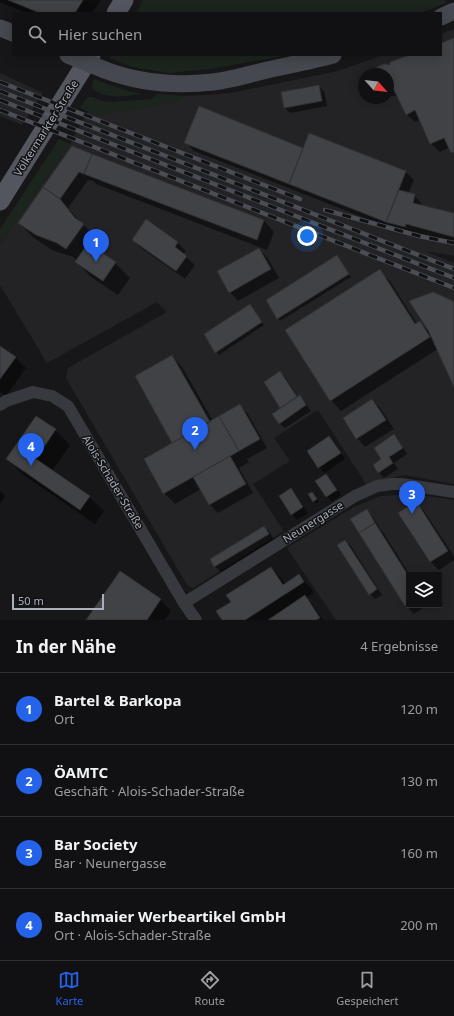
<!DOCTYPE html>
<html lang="de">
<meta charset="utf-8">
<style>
:root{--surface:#111113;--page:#1e1f21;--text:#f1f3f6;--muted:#9c9da0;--line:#303133;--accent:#2563eb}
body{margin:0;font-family:"Noto Sans",sans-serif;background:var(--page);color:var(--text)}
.controls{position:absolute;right:12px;bottom:12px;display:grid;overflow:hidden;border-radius:0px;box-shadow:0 2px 10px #0003}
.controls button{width:36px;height:36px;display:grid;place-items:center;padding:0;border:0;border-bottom:1px solid var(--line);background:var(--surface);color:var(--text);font:20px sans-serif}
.compass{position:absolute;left:358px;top:68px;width:36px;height:36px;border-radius:50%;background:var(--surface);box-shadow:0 2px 10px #0003;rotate:117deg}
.scale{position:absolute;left:12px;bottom:10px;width:92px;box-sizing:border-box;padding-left:4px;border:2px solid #a8afba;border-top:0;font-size:11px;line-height:14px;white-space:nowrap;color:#a8afba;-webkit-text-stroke:3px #121214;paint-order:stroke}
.you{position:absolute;left:307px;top:236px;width:14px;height:14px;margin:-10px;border:3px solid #fff;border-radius:50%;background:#1a73e8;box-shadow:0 0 0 6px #1a73e833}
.badge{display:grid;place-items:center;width:26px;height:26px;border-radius:50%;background:var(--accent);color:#fff;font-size:13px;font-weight:700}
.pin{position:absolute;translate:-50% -33px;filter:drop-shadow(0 1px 2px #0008)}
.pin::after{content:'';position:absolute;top:21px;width:14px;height:12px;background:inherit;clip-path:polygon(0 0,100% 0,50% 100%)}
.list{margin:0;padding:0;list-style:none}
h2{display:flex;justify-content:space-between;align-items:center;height:52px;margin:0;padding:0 16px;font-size:17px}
h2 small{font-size:13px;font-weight:400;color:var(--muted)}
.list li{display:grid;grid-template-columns:26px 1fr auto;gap:12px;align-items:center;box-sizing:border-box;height:72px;padding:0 16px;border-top:1px solid var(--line)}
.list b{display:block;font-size:15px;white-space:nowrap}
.list p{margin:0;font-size:13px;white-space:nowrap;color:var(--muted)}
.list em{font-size:13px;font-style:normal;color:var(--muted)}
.icon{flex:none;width:22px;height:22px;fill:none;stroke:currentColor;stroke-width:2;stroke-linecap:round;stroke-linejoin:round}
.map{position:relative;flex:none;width:454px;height:620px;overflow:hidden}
.search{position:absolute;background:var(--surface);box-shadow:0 2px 10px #0003;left:12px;right:12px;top:12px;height:44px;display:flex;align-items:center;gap:10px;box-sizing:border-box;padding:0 14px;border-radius:0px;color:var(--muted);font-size:15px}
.sheet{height:340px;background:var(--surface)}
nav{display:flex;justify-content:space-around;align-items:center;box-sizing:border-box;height:56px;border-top:1px solid var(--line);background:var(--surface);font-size:11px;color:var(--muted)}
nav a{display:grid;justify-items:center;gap:2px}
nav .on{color:var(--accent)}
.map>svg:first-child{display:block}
.built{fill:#232326;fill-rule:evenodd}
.green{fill:#1c251d}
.shadow{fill:#0007}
.building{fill:#414246;stroke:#313135}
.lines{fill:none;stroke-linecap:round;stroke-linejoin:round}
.street{stroke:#38393e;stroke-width:12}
.secondary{stroke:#46484f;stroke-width:17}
.primary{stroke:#53565e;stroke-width:19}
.rail-casing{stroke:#4b4d54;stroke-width:4.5}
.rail{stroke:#121214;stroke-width:3;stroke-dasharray:9;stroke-linecap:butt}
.secondary-bridge{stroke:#46484f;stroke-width:17}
.labels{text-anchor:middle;stroke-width:3;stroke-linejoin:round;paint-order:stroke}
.street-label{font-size:11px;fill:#a8afba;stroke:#121214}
</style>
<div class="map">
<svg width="454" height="620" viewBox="0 0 454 620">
<rect width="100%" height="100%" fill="#171719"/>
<path class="built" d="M 454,29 L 454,256 L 425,251 L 454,263 L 454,484 L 405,475 L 366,484 L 318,410 L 274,438 L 290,461 L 253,484 L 284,531 L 193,588 L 187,585 L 66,378 L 68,368 L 167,312 L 157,302 L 47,363 L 0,285 L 0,244 L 70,144 L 88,111 L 97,115 L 175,102 L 184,96 L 205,95 L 231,93 L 338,71 L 383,55 L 441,55 L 441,34 ZM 364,74 L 388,74 L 388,98 L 364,98 Z
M 0,73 L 43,93 L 22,125 L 0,116 Z
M 400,495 L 419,495 L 454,500 L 454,620 L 336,620 L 287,548 L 354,507 L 381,496 ZM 409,575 L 439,575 L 439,605 L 409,605 Z"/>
<path class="green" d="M 143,0 L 445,0 L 446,3 L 420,13 L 136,13 Z
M 111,55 L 289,55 L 210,69 L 168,73 L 133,67 L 109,58 Z
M 94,79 L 128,91 L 143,94 C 126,96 108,100 93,89 L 92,85 Z
M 158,94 L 184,96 L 175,102 L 97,115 L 80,108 L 85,100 L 88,97 L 93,97 L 101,101 L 110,102 L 151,99 Z
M 59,139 L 70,144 L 0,244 L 0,229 Z"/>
<path class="shadow" d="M 0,0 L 101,0 L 92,13 L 26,13 L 0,2 Z
M 454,39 L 454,154 L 450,147 L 440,152 L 431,144 L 420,120 L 415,122 L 406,114 L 398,96 L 392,96 L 388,94 L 388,74 L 375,74 L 412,55 L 441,55 L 441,44 Z
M 318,86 L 324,91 L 327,106 L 290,113 L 285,108 Z
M 199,108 L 304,149 L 310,135 L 406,172 L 414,180 L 408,194 L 414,195 L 422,204 L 422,206 L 454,214 L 454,242 L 414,232 L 413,235 L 395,230 L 194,151 L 185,142 Z
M 72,147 L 264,221 L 274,232 L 267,250 L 96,184 L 92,180 L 92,181 L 88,180 L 68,208 L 81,223 L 99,239 L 93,248 L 115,263 L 130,278 L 118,295 L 91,277 L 77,262 L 78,261 L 73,257 L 52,250 L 34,238 L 19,223 Z
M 133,240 L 177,242 L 186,251 L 183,254 L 195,265 L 185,279 L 141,248 Z
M 259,249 L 267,257 L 279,278 L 238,301 L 230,292 Z
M 337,257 L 351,277 L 280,321 L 278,318 Z
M 379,271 L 390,281 L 417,324 L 420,322 L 430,333 L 454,303 L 454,385 L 438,349 L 341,411 L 331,400 Z
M 252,308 L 264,325 L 219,355 L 205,335 Z
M 0,347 L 15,357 L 26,368 L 6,396 L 0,392 Z
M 172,356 L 182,367 L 213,421 L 240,406 L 248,414 L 267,448 L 247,459 L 249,462 L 239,468 L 253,493 L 218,513 L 210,505 L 201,489 L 175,504 L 164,493 L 145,460 L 174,443 Z
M 280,373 L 286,378 L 298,398 L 300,397 L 305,402 L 311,411 L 285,428 L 279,423 L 282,408 L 265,383 Z
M 372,400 L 380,408 L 394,429 L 365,447 L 357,438 L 344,418 Z
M 55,430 L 70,445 L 52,471 L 89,497 L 104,511 L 95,524 L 22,474 L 8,459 Z
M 394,436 L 399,441 L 407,454 L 394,463 L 398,469 L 384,478 L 378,472 L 383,460 Z
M 329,438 L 335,443 L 345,459 L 324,473 L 319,467 Z
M 326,475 L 332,481 L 341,495 L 332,502 L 327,496 Z
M 291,489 L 296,495 L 308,513 L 297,520 L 292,514 Z
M 0,491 L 5,496 L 0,504 Z
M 309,494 L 314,495 L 319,502 L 316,504 Z
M 416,503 L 424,511 L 454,556 L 454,560 L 439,570 L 431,562 L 400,513 Z
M 366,510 L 372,516 L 381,530 L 383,532 L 410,575 L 409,575 L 409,605 L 427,605 L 414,614 L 406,605 Z
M 264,527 L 270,533 L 274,540 L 221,572 L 215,567 L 211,560 Z
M 345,541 L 351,546 L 382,595 L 375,599 L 370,594 Z
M 271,568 L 282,579 L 285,584 L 299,576 L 309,586 L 314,593 L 306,598 L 313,605 L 323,620 L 223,620 L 232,602 Z
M 120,572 L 161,600 L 171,611 L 165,620 L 87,620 Z"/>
<path class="building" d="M 8,0 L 83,0 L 75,13 L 40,13 Z
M 454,38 L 454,152 L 451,153 L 444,138 L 430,144 L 415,110 L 406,115 L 393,88 L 388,88 L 388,74 L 374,74 L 374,73 L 377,67 L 381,65 L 385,64 L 390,65 L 390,62 L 409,55 L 441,55 L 441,43 Z
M 319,85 L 322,101 L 284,108 L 281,92 Z
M 199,106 L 303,148 L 289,184 L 184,143 Z
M 309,133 L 406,171 L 386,222 L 289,184 Z
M 72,146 L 92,154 L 84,174 L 79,172 L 60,199 L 43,187 Z
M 92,154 L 264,220 L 257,240 L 84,174 Z
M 43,187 L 60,199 L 75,218 L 84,224 L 66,249 L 57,243 L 36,235 L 18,223 Z
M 399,190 L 415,194 L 413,203 L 454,213 L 454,237 L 406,224 L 405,227 L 386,222 Z
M 146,219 L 178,242 L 175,247 L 187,256 L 176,271 L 132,240 Z
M 88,243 L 116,262 L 103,281 L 75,262 Z
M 259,248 L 271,269 L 229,293 L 217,271 Z
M 337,255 L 349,274 L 277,319 L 266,300 Z
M 380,269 L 415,324 L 420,321 L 430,337 L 330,401 L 285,330 Z
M 433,292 L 453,301 L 454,303 L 454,387 L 428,330 L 409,301 Z
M 250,304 L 262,322 L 215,353 L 204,334 Z
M 0,346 L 16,357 L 0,379 Z
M 172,355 L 210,422 L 172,443 L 135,376 Z
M 280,371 L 297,397 L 280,408 L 264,382 Z
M 300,395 L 306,405 L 279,424 L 272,414 Z
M 372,399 L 386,420 L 356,439 L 343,418 Z
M 240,404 L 260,439 L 239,451 L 219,416 Z
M 36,416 L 56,429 L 36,459 L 90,496 L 80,510 L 6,459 Z
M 219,416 L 239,451 L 163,494 L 144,459 Z
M 394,434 L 403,448 L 389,457 L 393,463 L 378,473 L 373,465 L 381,459 L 374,448 Z
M 329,436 L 341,453 L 318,468 L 307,451 Z
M 230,456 L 246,484 L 209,505 L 193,477 Z
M 326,474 L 337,490 L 326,497 L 315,481 Z
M 291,488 L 303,507 L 291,515 L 279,496 Z
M 312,492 L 317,499 L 313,502 L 308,494 Z
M 416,501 L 448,551 L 430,562 L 398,513 Z
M 367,509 L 375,523 L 359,533 L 350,519 Z
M 375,523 L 409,577 L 409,603 L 405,606 L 359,533 Z
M 264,526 L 269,534 L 214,567 L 210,559 Z
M 345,540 L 377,589 L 369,595 L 337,545 Z
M 271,567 L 283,585 L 299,574 L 304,582 L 245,620 L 222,620 L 216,611 L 231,602 L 226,595 Z
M 120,571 L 161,599 L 147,620 L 86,620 Z
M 305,595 L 320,618 L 316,620 L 268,620 Z"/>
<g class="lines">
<path class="street" d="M 0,405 L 6,401 L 33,392 L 52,396 L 68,406 L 184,603 L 196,620
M 184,603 L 355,496 L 377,486 L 392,484 L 401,484 L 454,492"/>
<path class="secondary" d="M 441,17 L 454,11
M 0,28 L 13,33
M 105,70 C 139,83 177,86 213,82 C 231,80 250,74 267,70 C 289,65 311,61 333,55"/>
<path class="primary" d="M 116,13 L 124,0
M 0,201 L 91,55"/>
<g class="rail-casing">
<path id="rail" d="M 0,82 C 100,120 200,161 300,199
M 0,91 L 454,269
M 0,100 L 454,278
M 0,110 L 454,288
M 325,210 L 419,236 L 454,243"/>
</g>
<use href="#rail" class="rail"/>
<path class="secondary-bridge" d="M 68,55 L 105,70"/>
</g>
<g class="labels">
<g class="street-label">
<text transform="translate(46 128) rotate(-58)" y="4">Völkermarkter Straße</text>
<text transform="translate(113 482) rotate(59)" y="4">Alois-Schader-Straße</text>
<text transform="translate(313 522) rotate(-32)" y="4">Neunergasse</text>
</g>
</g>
</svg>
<div class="controls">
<button><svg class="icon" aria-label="layers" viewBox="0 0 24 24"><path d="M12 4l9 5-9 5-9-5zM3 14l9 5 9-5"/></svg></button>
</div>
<svg class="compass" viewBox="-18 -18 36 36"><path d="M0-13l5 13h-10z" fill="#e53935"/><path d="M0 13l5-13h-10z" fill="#9c9da0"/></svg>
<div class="scale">50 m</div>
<div class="you"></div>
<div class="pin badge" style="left:96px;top:262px">1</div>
<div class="pin badge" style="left:195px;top:450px">2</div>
<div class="pin badge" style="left:412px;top:514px">3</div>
<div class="pin badge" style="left:31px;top:466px">4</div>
<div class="search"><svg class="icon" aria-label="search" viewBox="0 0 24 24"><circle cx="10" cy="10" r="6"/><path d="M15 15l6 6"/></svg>Hier suchen</div>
</div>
<section class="sheet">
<h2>In der Nähe<small>4 Ergebnisse</small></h2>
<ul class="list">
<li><span class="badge">1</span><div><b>Bartel &amp; Barkopa</b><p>Ort</p></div><em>120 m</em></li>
<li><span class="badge">2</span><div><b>ÖAMTC</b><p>Geschäft · Alois-Schader-Straße</p></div><em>130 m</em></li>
<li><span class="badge">3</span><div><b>Bar Society</b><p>Bar · Neunergasse</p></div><em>160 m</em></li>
<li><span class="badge">4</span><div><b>Bachmaier Werbeartikel GmbH</b><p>Ort · Alois-Schader-Straße</p></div><em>200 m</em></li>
</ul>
</section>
<nav>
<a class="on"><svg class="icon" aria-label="map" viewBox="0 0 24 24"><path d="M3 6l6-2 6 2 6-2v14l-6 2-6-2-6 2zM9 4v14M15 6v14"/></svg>Karte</a>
<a><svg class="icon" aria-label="directions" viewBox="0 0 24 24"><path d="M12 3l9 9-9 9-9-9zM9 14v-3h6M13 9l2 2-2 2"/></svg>Route</a>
<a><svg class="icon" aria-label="saved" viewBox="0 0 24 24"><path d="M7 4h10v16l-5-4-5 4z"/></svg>Gespeichert</a>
</nav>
